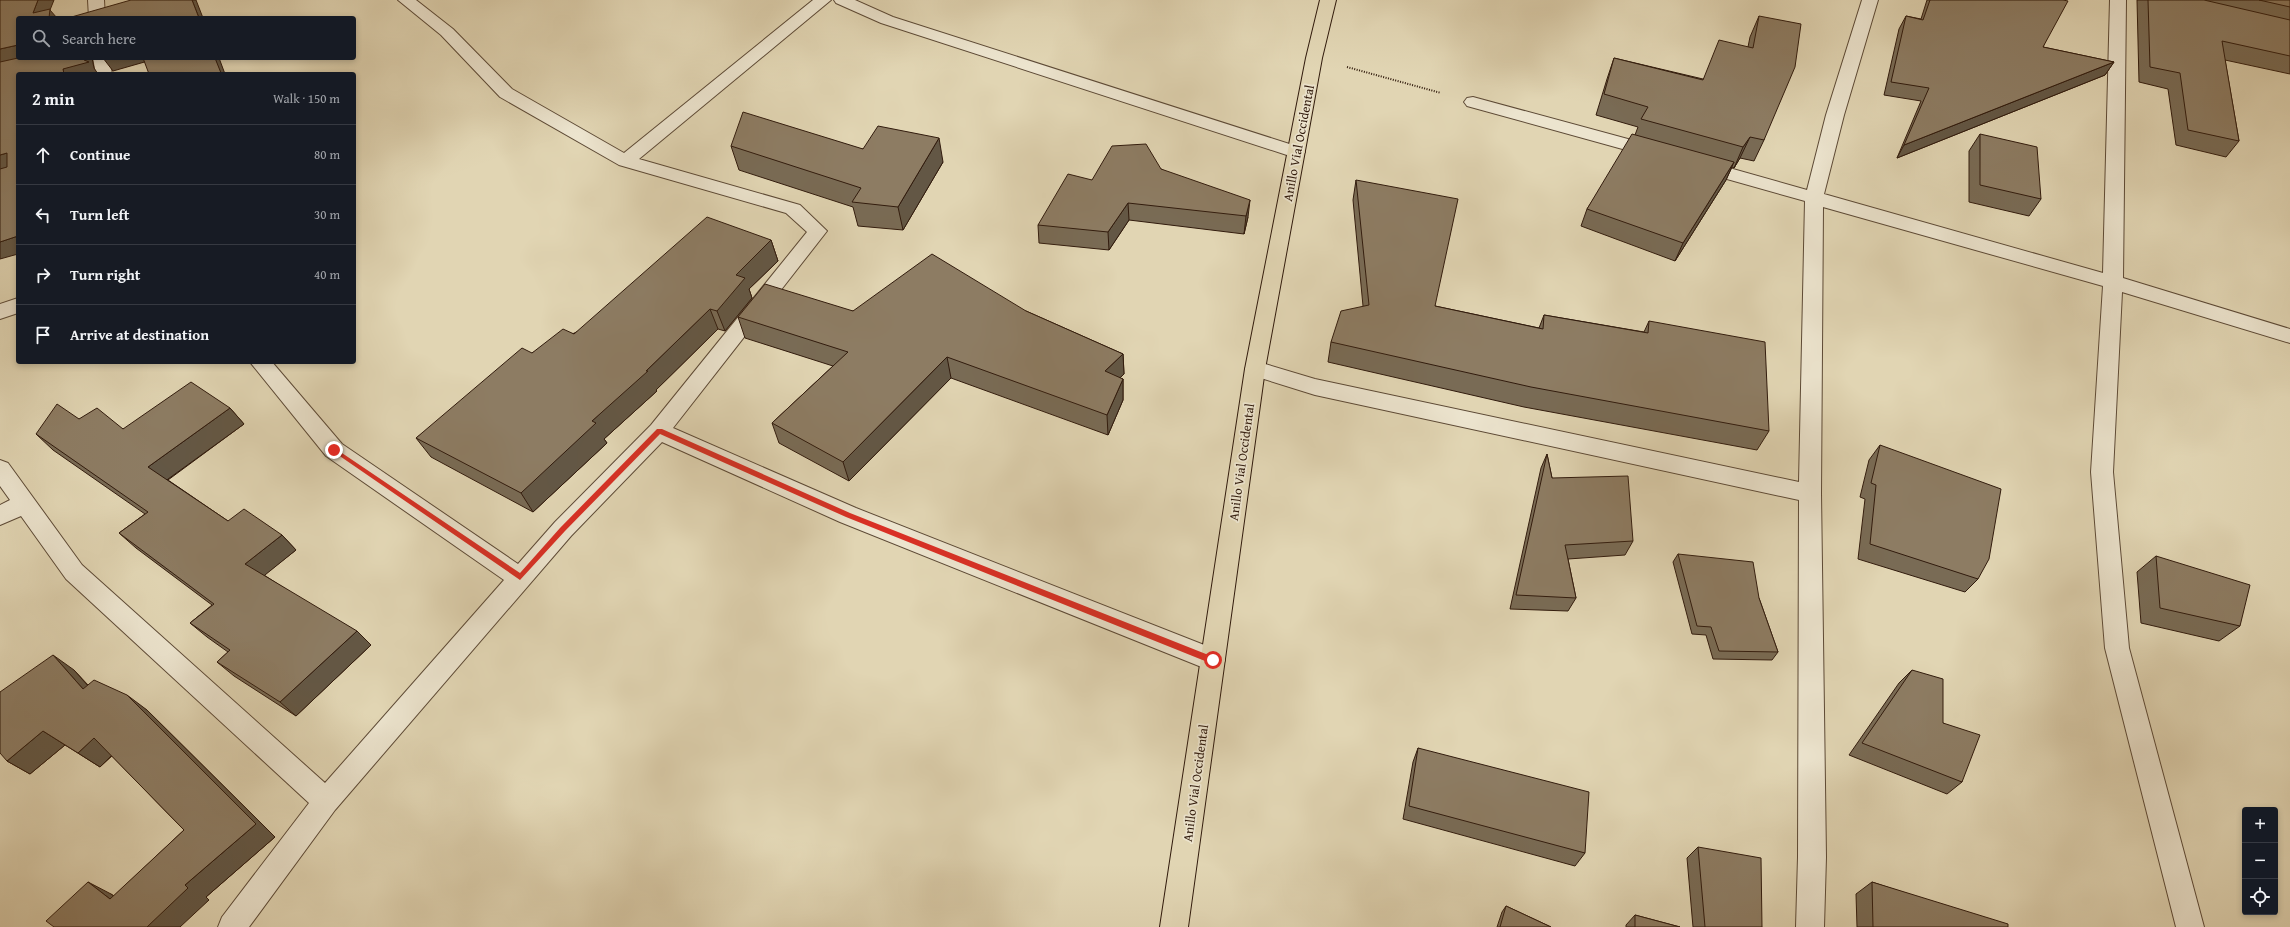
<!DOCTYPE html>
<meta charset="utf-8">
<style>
:root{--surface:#171b24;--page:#20242c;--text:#f1f3f6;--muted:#9ea1a6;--line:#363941}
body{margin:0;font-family:"Gentium Book Plus",serif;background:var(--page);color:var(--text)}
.controls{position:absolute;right:12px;bottom:12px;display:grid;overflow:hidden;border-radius:4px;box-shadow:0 2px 6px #0003}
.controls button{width:36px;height:36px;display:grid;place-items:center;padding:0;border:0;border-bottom:1px solid var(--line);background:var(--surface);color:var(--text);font:20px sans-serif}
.stop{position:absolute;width:12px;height:12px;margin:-9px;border:3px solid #d93025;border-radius:50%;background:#fff}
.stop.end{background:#d93025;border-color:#fff;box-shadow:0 1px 4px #0008}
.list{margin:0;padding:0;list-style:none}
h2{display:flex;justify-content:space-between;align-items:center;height:52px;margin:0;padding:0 16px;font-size:17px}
h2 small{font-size:13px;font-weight:400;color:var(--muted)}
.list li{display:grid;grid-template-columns:26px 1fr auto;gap:12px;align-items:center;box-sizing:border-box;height:60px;padding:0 16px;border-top:1px solid var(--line)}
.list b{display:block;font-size:15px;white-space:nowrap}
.list em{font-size:13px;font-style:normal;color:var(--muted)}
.icon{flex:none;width:22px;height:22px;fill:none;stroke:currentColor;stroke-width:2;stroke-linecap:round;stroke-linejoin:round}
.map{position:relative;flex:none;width:2290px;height:927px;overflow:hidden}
.search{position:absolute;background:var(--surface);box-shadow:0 2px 6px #0003;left:16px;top:16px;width:340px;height:44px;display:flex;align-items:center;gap:10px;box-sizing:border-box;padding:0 14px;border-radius:4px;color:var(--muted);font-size:15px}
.panel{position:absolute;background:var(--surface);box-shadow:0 2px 6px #0003;left:16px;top:72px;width:340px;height:292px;border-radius:4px}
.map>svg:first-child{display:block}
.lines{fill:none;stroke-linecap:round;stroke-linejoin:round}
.minor-casing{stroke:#5d4a36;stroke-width:2}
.trunk-casing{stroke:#311b0d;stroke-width:2}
.path{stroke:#311b0d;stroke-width:2;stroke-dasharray:1 1.5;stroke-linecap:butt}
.minor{fill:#ece4ce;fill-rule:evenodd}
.trunk{fill:#e1d5b3;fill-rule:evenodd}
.wall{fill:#796b55;stroke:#311b0d}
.shaded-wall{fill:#635745;stroke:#311b0d}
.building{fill:#8d7c63;stroke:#311b0d}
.route{fill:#d93025}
.labels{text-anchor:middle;stroke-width:3.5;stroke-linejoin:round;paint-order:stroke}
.street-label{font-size:13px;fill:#311b0d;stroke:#ece4ce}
</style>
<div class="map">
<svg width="2290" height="927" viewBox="0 0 2290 927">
<rect width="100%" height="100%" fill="#e1d5b3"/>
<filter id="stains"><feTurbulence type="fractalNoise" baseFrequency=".005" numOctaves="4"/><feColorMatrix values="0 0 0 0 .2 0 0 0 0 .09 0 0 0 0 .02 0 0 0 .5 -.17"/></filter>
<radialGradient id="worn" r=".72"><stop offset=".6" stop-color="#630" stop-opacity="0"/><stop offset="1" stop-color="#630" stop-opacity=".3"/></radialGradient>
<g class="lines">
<g class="minor-casing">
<path id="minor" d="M 88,0 L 104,0 L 105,18 L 89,18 Z
M 398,0 L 416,0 L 453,29 L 512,89 L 624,153 L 813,0 L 831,0 L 639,159 L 800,205 L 827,231 L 673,428 L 856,508 L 1222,652 L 1225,660 L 1222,668 L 1213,671 L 1204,668 L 840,522 L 662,442 L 571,536 L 335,810 L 249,927 L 218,927 L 222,917 L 309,803 L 66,579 L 21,516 L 0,525 L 0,505 L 10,500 L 0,486 L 0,460 L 8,463 L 82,565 L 325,783 L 504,580 L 326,456 L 250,362 L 272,362 L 342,444 L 518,564 L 555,522 L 651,425 L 807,232 L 786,213 L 619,165 L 500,97 L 441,35 Z
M 834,0 L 855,0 L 893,17 L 1302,148 L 1305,152 L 1302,156 L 1296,158 L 1290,156 L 881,23 L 836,3 Z
M 1862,0 L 1878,0 L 1844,115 L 1824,194 L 2103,273 L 2110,0 L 2126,0 L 2123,278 L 2290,329 L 2290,343 L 2122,292 L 2113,472 L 2129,648 L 2204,927 L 2176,927 L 2105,648 L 2091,472 L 2103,286 L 1823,207 L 1821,493 L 1826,857 L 1824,927 L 1796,927 L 1798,857 L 1799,500 L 1315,395 L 1248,374 L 1245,369 L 1248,364 L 1255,361 L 1315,379 L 1799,482 L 1805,201 L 1695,170 L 1692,166 L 1695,162 L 1701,160 L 1807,190 L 1826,115 Z
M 93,58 L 109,58 L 112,74 L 96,74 Z
M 1473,97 L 1661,148 L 1664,152 L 1661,156 L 1655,158 L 1467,106 L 1464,102 L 1467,98 Z
M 18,298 L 18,313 L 0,319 L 0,304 Z"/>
</g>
<g class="trunk-casing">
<path id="trunk" d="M 1320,0 L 1336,0 L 1322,58 L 1265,369 L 1188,927 L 1160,927 L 1245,369 L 1306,58 Z"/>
</g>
<path class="path" d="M 1347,67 L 1441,93"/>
<use href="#minor" class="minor"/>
<use href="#trunk" class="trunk"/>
</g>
<path class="wall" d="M 1927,0 L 2063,0 L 2043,47 L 2114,62 L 2105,75 L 1897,158 L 1921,101 L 1884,95 L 1899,29 L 1906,16 L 1921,19 Z
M 2137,0 L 2290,0 L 2290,74 L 2225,60 L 2239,141 L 2226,157 L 2176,145 L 2168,89 L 2139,82 Z
M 1759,16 L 1764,140 L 1754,161 L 1740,158 L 1734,168 L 1732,167 L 1726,180 L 1675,261 L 1581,226 L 1587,209 L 1635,135 L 1638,127 L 1596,115 L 1607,79 L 1614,58 L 1703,79 L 1748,47 L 1750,37 Z
M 1980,134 L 2041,199 L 2029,216 L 1969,202 L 1969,151 Z
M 731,146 L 863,149 L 943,162 L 903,230 L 858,226 L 853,207 L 739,170 Z
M 1161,169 L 1248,217 L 1244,234 L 1129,220 L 1109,250 L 1039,243 L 1038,225 L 1092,180 Z
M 1356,180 L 1435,306 L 1539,328 L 1544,315 L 1644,332 L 1649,321 L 1769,431 L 1757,450 L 1524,407 L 1328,362 L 1331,342 L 1363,306 L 1353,200 Z
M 771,240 L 778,261 L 749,289 L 752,298 L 725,331 L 718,329 L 656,390 L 657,391 L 604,439 L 607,443 L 533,512 L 431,457 L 416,438 L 532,353 Z
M 853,311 L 1026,311 L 1123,354 L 1124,374 L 1120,378 L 1123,379 L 1123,400 L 1108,435 L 951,378 L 849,481 L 779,443 L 772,423 L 833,366 L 745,338 L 738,317 Z
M 230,408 L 244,424 L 168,480 L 228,521 L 282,535 L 296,550 L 264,575 L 371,645 L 296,716 L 234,676 L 217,662 L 228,652 L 207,637 L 190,623 L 212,605 L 136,548 L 119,533 L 145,514 L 53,450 L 36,434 L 79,419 L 123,429 Z
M 1880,445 L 1978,579 L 1965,592 L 1858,559 L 1865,499 L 1860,497 L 1869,460 Z
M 1547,454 L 1552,478 L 1633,541 L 1625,555 L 1568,559 L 1576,598 L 1568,611 L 1510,609 L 1541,468 Z
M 1678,554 L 1759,598 L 1778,652 L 1772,660 L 1713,659 L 1706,635 L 1692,634 L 1673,562 Z
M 2156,556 L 2240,626 L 2219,641 L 2141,623 L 2137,572 Z
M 74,670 L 88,685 L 147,710 L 275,837 L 206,897 L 209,900 L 54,927 L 111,894 L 114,896 L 184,830 L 112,756 L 100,767 L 65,745 L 30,774 L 7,761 Z
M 1912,670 L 1943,723 L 1962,782 L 1947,794 L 1849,755 L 1899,683 Z
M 1418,748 L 1585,853 L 1575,866 L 1403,819 L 1413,762 Z
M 1698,847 L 1762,927 L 1693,927 L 1687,858 Z
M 1872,882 L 2008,927 L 1857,927 L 1856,894 Z
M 1506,906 L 1551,927 L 1497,927 L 1502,912 Z
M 1635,915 L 1680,927 L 1626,927 L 1626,925 Z"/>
<path class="shaded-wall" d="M 38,0 L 54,0 L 50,10 L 57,18 L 49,18 L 33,13 Z
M 192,0 L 196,0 L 203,18 L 199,18 Z
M 18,45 L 18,58 L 0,66 L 0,49 Z
M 83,58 L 92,58 L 94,68 L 98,74 L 64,74 L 63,69 L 84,60 Z
M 103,58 L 146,58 L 148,61 L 113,71 Z
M 215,58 L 219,58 L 225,74 L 218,74 Z
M 2114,62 L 2105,75 L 1897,158 L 1904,145 Z
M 1750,137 L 1740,158 L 1734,168 L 1743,147 Z
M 939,138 L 943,162 L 903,230 L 898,207 Z
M 7,153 L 18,166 L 0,172 L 0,155 Z
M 1734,162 L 1726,180 L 1675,261 L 1683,243 Z
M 1250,200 L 1248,217 L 1244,234 L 1246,216 Z
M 1128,203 L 1129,220 L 1109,250 L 1108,232 Z
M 18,236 L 18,254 L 0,259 L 0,242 Z
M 771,240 L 778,261 L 749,289 L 752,298 L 725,331 L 717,311 L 736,275 Z
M 710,309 L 718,329 L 656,390 L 657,391 L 604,439 L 607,443 L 533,512 L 521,493 L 592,421 L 646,371 Z
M 1123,354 L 1124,374 L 1106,391 L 1105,371 Z
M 947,357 L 951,378 L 849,481 L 843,462 Z
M 1123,379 L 1123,400 L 1108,435 L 1107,415 Z
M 230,408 L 244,424 L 164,482 L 148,467 Z
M 282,535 L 296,550 L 260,579 L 245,564 Z
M 357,631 L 371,645 L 296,716 L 280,702 Z
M 53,655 L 74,670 L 104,704 L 83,689 Z
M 127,695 L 147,710 L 275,837 L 206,897 L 209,900 L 180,927 L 147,927 L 185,885 L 256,824 Z
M 43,731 L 65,745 L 30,774 L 7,761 Z
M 94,738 L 115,752 L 100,767 L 78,753 Z
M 88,882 L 111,894 L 133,911 L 110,899 Z"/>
<path class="building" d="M 0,0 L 38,0 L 33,13 L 50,9 L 49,18 L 18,18 L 18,45 L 0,49 Z
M 131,0 L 192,0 L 199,18 L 68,18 Z
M 1930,0 L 2063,0 L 2068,1 L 2043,47 L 2114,62 L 1904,145 L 1929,88 L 1891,82 L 1906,16 L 1923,20 Z
M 2148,0 L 2204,0 L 2290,20 L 2290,56 L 2222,41 L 2239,141 L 2188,130 L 2180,73 L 2150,67 Z
M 2259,0 L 2290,0 L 2290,7 Z
M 1759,16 L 1801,24 L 1795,67 L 1764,140 L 1750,137 L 1743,147 L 1641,119 L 1648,107 L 1604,94 L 1614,58 L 1703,80 L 1719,40 L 1753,48 Z
M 18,58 L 83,58 L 84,60 L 89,62 L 63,69 L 64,74 L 18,74 L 18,236 L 0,242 L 0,169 L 7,167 L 7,153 L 0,155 L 0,62 Z
M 143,58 L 215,58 L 221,73 L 218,74 L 149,74 Z
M 743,112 L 863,149 L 878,126 L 939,138 L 898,207 L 852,202 L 861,188 L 731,146 Z
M 1632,134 L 1734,162 L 1683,243 L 1587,209 Z
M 1980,134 L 2037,147 L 2041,199 L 1980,185 Z
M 1146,144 L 1161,169 L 1250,200 L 1246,216 L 1128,203 L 1108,232 L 1038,225 L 1068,174 L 1092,180 L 1112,146 Z
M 1356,180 L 1458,199 L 1435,306 L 1543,329 L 1544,315 L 1648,333 L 1649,321 L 1765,342 L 1769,431 L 1531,387 L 1331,342 L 1341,311 L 1369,305 Z
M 707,217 L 771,240 L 736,275 L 745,278 L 717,311 L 710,309 L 646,371 L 648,371 L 592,421 L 596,423 L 521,493 L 416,438 L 522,348 L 532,353 L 563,329 L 574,334 Z
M 932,254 L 1026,311 L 1123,354 L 1105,371 L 1123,379 L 1107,415 L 947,357 L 843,462 L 772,423 L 848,352 L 738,317 L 765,284 L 853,311 Z
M 191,382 L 230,408 L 148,467 L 228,521 L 244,509 L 282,535 L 245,564 L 357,631 L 280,702 L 217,662 L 230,650 L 190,623 L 214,604 L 119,533 L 148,512 L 36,434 L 57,404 L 79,419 L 97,408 L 123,429 Z
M 1880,445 L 2001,489 L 1989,559 L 1978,579 L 1870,544 L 1876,485 L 1871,483 Z
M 1547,454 L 1552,478 L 1628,476 L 1633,541 L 1565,545 L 1576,598 L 1516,595 Z
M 1678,554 L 1753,562 L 1759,598 L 1778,652 L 1719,651 L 1711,627 L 1697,626 Z
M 2156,556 L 2250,585 L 2240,626 L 2160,608 Z
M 53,655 L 83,689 L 94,680 L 127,695 L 256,824 L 185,885 L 188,888 L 147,927 L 54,927 L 46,921 L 88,882 L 110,899 L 184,830 L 94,738 L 78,753 L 43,731 L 7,761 L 0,753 L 0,692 Z
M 1912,670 L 1943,679 L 1943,723 L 1980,735 L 1962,782 L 1862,743 Z
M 1418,748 L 1589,792 L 1585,853 L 1409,806 Z
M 1698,847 L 1761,858 L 1762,927 L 1705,927 Z
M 1872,882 L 2008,924 L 2008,927 L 1873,927 Z
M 1506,906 L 1551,927 L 1500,927 Z
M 1635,915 L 1680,927 L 1635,927 Z"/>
<path class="route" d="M 657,429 L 662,429 L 850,513 L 1216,658 L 1217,660 L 1216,663 L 1210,663 L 846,517 L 660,434 L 565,531 L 520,580 L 331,450 L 336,449 L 520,573 L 560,528 Z"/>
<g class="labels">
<g class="street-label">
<text transform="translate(1298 143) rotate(-79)" y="5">Anillo Vial Occidental</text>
<text transform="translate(1241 462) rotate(-82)" y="5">Anillo Vial Occidental</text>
<text transform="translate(1195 783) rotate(-82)" y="5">Anillo Vial Occidental</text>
</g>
</g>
<rect width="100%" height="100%" filter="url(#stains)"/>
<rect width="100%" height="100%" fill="url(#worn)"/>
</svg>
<div class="controls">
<button>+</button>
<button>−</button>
<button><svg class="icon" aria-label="locate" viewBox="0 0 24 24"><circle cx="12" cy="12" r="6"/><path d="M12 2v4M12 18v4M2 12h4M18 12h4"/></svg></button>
</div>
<div class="stop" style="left:1213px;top:660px"></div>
<div class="stop end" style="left:334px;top:450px"></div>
<div class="search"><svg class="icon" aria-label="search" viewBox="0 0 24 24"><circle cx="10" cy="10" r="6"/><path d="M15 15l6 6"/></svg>Search here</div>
<section class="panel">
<h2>2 min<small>Walk · 150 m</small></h2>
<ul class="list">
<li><svg class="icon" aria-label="ahead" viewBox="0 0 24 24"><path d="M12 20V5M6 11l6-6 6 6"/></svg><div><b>Continue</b></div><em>80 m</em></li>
<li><svg class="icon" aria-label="left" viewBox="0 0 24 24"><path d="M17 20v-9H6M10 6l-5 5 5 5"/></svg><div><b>Turn left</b></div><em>30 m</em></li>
<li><svg class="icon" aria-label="right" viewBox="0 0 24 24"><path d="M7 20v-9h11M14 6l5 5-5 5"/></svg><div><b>Turn right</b></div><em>40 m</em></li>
<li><svg class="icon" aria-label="arrive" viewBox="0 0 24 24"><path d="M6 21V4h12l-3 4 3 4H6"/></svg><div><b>Arrive at destination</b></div></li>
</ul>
</section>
</div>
